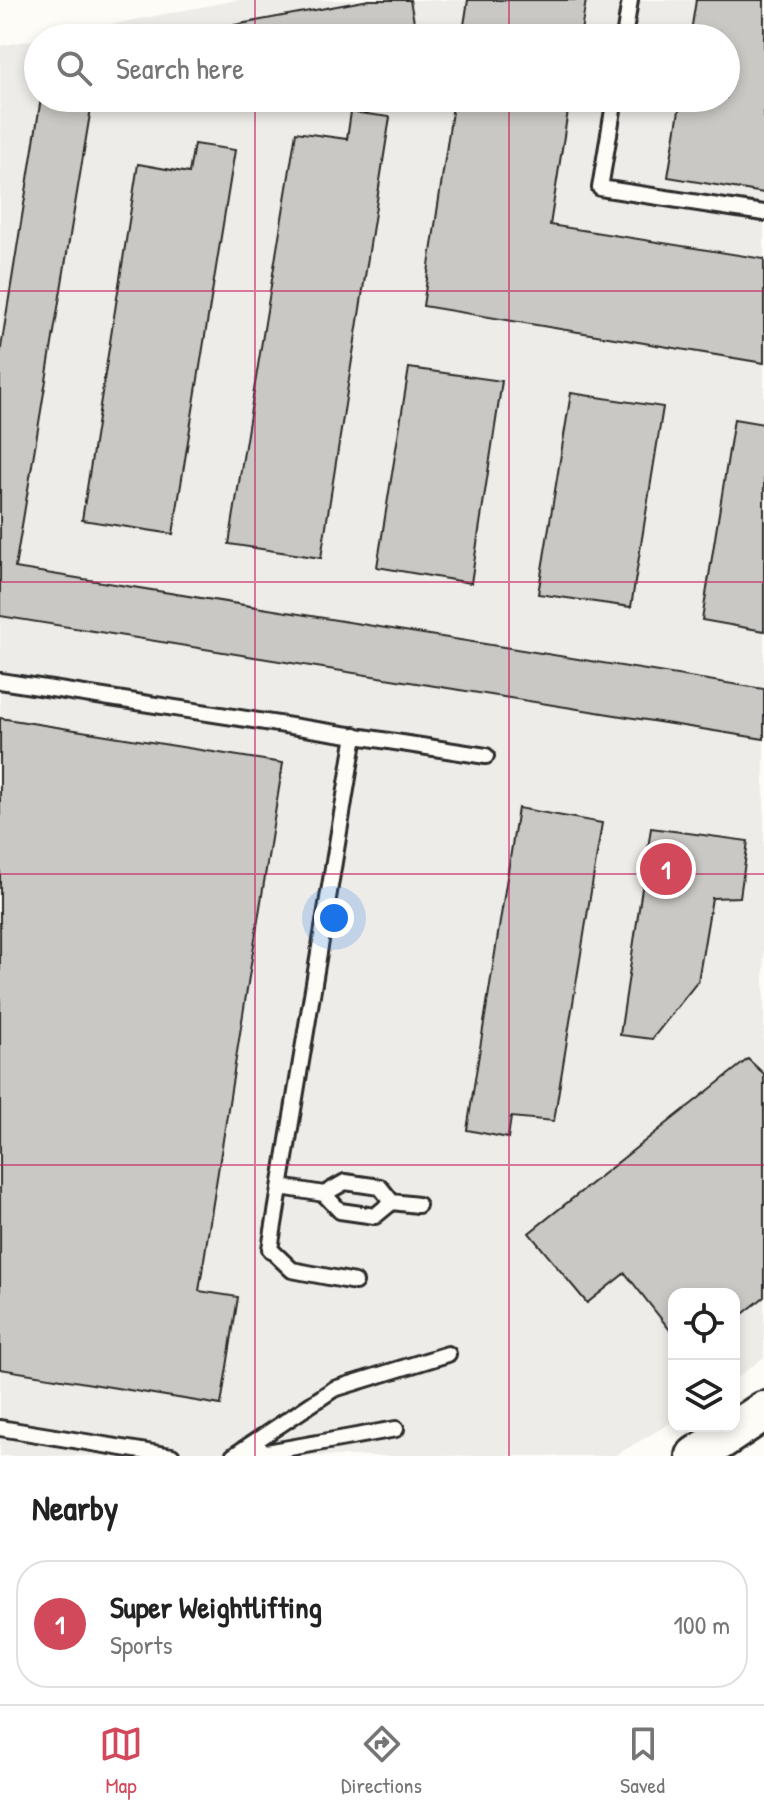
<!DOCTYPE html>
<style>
:root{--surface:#fff;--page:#f2f2f2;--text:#222;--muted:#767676;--line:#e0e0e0;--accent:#d1495b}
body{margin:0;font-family:"Patrick Hand",sans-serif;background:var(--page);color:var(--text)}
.controls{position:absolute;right:24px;bottom:24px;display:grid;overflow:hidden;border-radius:16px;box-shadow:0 4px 12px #0003}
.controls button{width:72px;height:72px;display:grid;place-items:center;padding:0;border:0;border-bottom:2px solid var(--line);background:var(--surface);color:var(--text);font:40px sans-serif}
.you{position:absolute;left:334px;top:918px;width:28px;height:28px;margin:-20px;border:6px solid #fff;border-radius:50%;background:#1a73e8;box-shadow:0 0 0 12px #1a73e833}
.badge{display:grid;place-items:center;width:52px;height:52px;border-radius:50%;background:var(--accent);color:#fff;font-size:26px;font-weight:700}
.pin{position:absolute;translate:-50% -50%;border:4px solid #fff;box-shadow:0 2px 8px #0006}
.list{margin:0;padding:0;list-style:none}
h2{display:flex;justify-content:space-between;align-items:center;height:104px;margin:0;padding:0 32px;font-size:34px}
h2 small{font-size:26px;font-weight:400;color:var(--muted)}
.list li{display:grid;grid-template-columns:52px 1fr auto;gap:24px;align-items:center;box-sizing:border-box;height:128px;margin:0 16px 16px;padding:0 16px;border:2px solid var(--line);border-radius:32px}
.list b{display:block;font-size:30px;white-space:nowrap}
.list p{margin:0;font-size:26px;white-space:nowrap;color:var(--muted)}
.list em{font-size:26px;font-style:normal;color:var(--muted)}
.icon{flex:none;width:44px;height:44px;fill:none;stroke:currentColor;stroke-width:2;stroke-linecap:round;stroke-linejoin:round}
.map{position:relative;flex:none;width:764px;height:1456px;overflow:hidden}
.search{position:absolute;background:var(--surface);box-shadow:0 4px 12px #0003;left:24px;right:24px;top:24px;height:88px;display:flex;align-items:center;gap:20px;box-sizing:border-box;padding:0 28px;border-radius:44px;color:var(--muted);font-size:30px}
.sheet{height:248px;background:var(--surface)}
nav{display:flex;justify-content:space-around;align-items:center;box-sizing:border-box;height:112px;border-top:2px solid var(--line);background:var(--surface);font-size:22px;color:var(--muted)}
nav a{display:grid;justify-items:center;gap:4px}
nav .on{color:var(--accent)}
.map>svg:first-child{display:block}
.built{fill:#edece8}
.building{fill:#c9c8c4;stroke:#2b2b2b;stroke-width:2}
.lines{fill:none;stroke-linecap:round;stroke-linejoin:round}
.service-casing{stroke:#2b2b2b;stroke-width:20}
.secondary-casing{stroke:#2b2b2b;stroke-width:44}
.service{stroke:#fdfcf7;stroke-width:14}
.secondary{stroke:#fdfcf7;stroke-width:38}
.grid{fill:none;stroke:#c2185b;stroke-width:2;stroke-opacity:0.55}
</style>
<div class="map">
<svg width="764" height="1456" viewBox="0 0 764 1456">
<rect width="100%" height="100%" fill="#fdfcf7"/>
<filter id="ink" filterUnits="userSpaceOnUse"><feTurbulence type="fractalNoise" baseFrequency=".0125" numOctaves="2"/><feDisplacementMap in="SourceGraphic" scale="16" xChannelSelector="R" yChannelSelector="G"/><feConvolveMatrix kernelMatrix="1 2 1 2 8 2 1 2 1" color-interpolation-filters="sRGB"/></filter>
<g filter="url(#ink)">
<path class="built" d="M 237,0 L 764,0 L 764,1357 L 734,1380 L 734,1294 L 674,1294 L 674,1421 L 614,1456 L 0,1456 L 0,46 L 38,39 L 38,98 L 726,98 L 726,38 L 42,38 Z"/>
<path class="building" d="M 369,0 L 410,0 L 417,38 L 165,38 Z
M 468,0 L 586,0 L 580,38 L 462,38 Z
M 696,0 L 764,0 L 764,193 L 668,177 L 681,98 L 726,98 L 726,38 L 690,38 Z
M 41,98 L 142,98 L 91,108 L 15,568 L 764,689 L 764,739 L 0,616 L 0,354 Z
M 454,98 L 570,98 L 550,225 L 764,259 L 764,363 L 423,306 Z
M 351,112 L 390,117 L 321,558 L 229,544 L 296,132 L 347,139 Z
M 194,144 L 235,150 L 173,534 L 82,520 L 138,164 L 189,173 Z
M 409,368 L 502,381 L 471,583 L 377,567 Z
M 571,393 L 663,407 L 631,607 L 538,594 Z
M 734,419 L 764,424 L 764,631 L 702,620 Z
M 0,718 L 283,763 L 199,1291 L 238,1297 L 221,1405 L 0,1369 Z
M 518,808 L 602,823 L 554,1121 L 511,1117 L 508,1138 L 467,1130 Z
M 651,828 L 748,841 L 740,897 L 712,898 L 698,981 L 652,1039 L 620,1035 Z
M 748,1059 L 764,1074 L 764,1297 L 734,1321 L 734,1294 L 674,1294 L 674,1335 L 625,1273 L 587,1303 L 529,1233 Z"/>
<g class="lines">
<g class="service-casing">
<path id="service" d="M 624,38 L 630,0
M 615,98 L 600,188 L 764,213
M 0,681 L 486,756
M 355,735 L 270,1249 L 292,1270 L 355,1282
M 281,1187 L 324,1194
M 392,1202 L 375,1216 L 340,1211 L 324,1194 L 345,1182 L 380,1187 L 392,1202 L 418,1205
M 0,1428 L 172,1456
M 249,1446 L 267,1452 L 396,1429
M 233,1456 L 334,1389 L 448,1354"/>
</g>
<g class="secondary-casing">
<path id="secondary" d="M 696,1456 L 764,1411"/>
</g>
<use href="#service" class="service"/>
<use href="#secondary" class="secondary"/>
</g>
</g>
<path class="grid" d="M 255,0 L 255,38M 509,0 L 509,38M 255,98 L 255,1456M 509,98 L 509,1456M 0,291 L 764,291M 0,582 L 764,582M 0,874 L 764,874M 0,1165 L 764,1165"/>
</svg>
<div class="controls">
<button><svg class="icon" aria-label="locate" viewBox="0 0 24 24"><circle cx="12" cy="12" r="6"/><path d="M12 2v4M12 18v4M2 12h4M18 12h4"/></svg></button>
<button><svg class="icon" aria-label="layers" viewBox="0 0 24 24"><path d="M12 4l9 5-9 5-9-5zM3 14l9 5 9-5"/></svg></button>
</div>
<div class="you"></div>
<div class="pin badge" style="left:666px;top:869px">1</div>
<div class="search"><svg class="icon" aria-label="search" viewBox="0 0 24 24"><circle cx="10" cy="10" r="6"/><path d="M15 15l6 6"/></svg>Search here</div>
</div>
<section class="sheet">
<h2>Nearby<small></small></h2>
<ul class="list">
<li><span class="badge">1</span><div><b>Super Weightlifting</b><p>Sports</p></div><em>100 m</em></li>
</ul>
</section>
<nav>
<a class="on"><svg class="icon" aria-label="map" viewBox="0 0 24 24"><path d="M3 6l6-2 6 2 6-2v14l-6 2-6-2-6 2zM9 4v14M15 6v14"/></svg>Map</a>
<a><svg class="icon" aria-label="directions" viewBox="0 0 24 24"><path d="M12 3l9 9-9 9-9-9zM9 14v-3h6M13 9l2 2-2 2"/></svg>Directions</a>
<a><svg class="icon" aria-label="saved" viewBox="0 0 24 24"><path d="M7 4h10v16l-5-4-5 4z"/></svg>Saved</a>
</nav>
